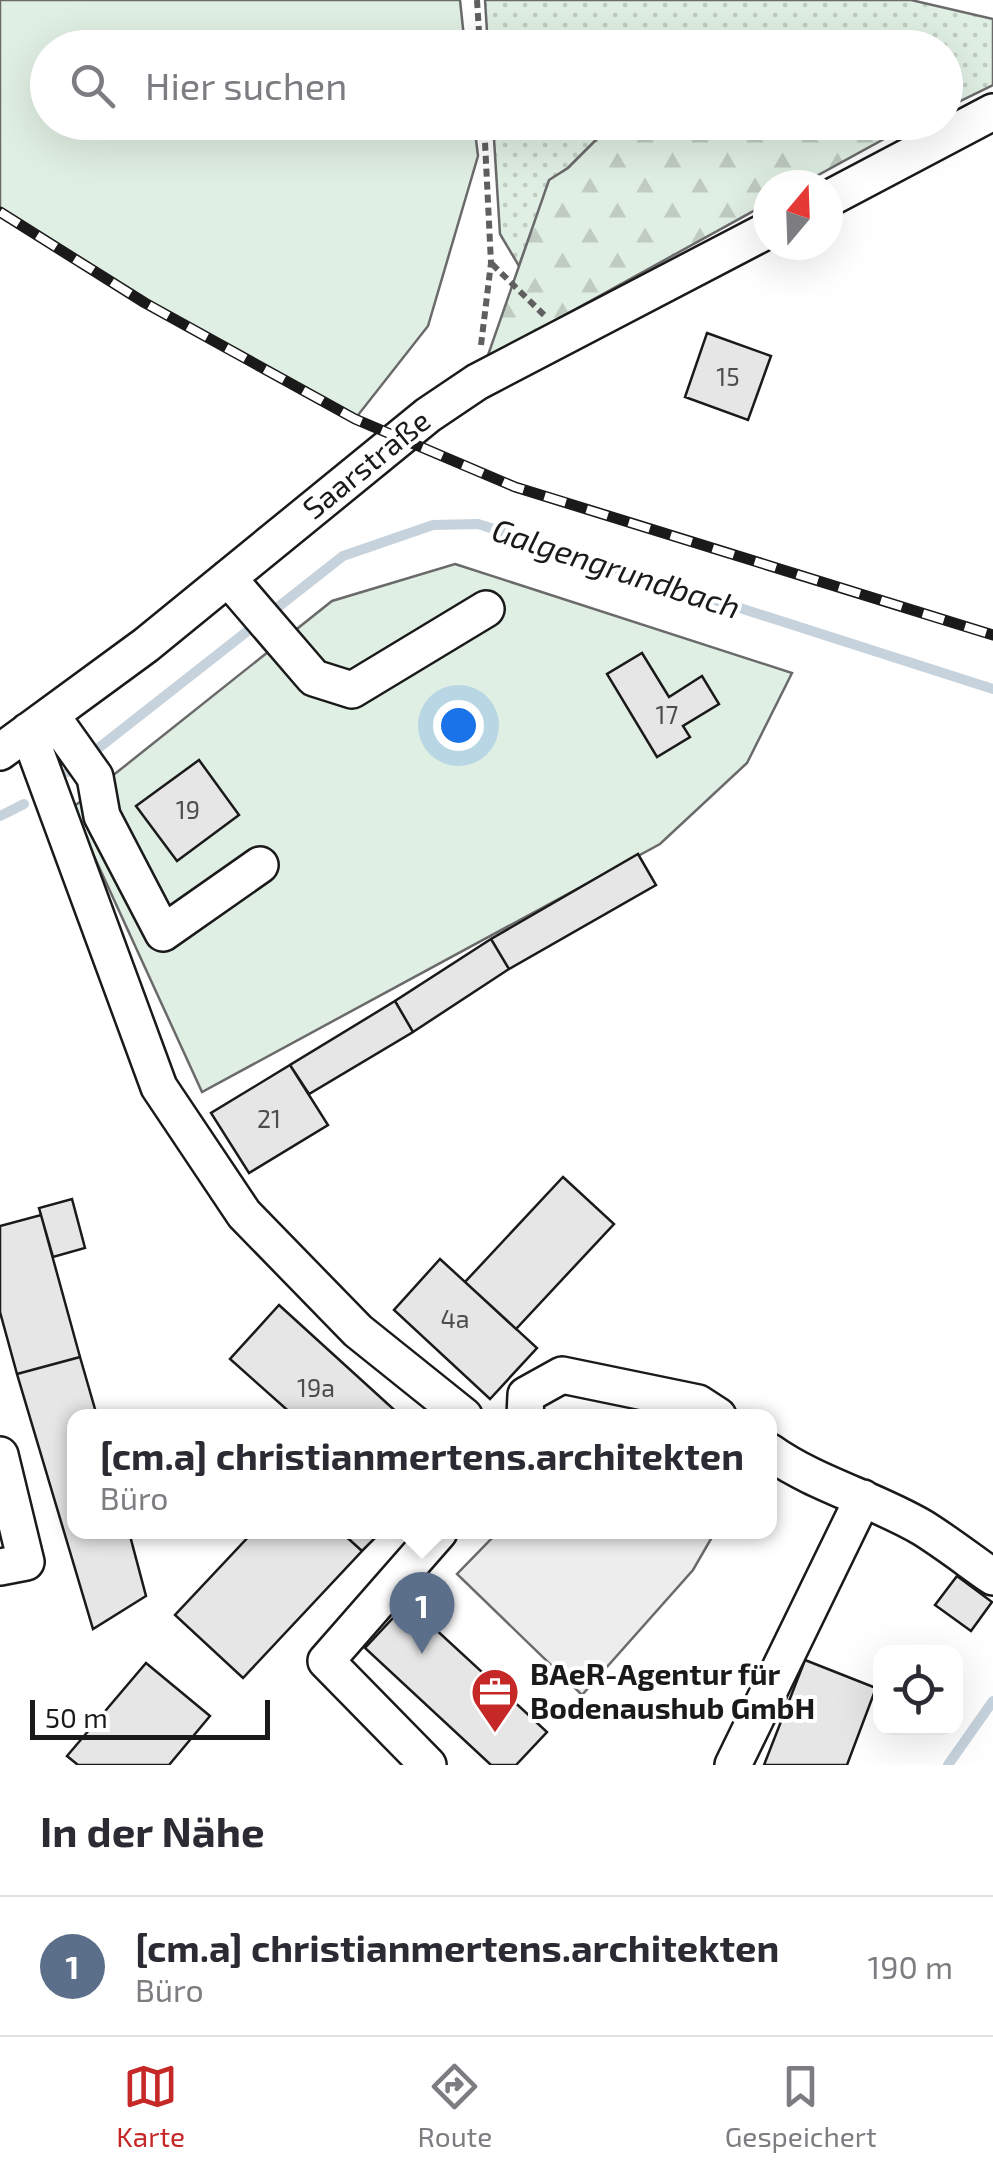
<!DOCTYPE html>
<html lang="de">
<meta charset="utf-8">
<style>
:root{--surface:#fff;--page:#f2f2f3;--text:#2b2b33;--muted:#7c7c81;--line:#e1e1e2;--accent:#c62828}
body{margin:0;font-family:"Exo 2",sans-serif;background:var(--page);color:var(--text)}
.controls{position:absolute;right:30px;bottom:30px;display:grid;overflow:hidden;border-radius:20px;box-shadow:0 10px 40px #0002}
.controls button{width:90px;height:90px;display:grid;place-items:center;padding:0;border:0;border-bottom:2px solid var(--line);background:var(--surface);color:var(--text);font:50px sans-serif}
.compass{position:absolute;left:753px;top:170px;width:90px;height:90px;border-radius:50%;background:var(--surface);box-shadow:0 10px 40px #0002;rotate:19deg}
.scale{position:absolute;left:30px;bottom:25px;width:240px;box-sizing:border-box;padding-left:10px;border:5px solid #1a1a1a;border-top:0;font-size:28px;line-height:35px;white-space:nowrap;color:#1a1a1a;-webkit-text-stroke:8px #fff;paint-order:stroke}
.you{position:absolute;left:458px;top:725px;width:35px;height:35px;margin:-25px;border:8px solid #fff;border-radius:50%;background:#1a73e8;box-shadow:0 0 0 15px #1a73e833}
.badge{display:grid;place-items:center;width:65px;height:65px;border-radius:50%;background:var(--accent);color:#fff;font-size:32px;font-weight:700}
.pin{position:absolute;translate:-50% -82px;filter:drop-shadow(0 2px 5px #0008)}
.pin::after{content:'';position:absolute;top:52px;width:35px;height:30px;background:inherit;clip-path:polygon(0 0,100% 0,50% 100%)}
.popup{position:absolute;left:67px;top:1409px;width:710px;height:130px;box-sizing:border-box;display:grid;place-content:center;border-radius:20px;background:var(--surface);filter:drop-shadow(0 2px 8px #0005);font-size:32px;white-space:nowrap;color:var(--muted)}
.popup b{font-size:38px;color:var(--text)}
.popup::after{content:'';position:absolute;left:50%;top:100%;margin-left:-20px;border:20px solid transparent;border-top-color:var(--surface)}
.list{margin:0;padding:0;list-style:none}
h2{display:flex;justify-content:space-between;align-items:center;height:130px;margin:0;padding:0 40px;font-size:42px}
h2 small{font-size:32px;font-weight:400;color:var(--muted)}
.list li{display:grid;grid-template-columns:65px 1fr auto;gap:30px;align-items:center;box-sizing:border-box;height:140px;padding:0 40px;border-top:2px solid var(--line)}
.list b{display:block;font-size:38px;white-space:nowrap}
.list p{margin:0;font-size:32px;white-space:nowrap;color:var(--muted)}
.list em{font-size:32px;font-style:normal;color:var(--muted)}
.icon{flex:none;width:55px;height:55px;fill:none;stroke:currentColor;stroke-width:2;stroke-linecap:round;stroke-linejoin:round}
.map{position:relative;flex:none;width:993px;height:1765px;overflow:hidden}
.search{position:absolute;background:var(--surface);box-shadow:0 10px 40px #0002;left:30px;right:30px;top:30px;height:110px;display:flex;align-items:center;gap:25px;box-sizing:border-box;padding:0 35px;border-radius:55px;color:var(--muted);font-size:38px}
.sheet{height:270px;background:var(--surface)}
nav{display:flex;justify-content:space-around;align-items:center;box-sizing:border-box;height:140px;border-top:2px solid var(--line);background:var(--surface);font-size:28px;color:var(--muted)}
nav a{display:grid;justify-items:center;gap:5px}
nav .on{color:var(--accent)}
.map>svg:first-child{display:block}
.grass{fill:url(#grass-dots);stroke:#6a6a6a;stroke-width:2.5}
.forest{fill:url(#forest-firs);stroke:#6a6a6a;stroke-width:2.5}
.park{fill:#e0efe3;stroke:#6a6a6a;stroke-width:2.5}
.parking{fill:#ededed;stroke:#6a6a6a;stroke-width:2.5}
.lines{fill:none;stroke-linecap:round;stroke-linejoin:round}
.stream{stroke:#c6d2dc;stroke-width:10}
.building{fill:#e6e6e6;stroke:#1a1a1a;stroke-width:2.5}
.minor-casing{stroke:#1a1a1a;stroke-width:40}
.path{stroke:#5f5f5f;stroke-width:6;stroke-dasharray:8 5;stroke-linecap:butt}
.minor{stroke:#fff;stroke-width:35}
.rail-casing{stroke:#1a1a1a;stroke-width:11}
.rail{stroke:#fff;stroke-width:8;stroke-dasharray:22;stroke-linecap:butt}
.labels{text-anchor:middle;stroke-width:8;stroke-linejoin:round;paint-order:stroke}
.number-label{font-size:25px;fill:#4d4d4d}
.street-label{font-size:30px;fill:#1a1a1a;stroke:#fff}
.poi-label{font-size:30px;font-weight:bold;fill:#1a1a1a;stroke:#fff;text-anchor:start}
.water-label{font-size:32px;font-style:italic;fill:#1a1a1a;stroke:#fff}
</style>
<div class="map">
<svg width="993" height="1765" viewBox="0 0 993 1765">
<defs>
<pattern id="grass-dots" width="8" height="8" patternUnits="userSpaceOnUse" patternTransform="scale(2.5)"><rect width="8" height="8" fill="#e0efe3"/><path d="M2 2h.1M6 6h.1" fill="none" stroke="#c0ccc2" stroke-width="1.8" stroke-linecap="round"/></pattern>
<pattern id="forest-firs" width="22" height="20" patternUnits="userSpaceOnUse" patternTransform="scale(2.5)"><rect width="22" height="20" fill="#e0efe3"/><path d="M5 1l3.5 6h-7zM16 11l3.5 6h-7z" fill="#c0ccc2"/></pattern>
</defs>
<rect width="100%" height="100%" fill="#fff"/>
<path class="grass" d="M 485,0 L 911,0 L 993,19 L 993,85 L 946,108 L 946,48 L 488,47 Z
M 493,123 L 613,123 L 568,168 L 550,180 L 519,266 L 500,234 Z"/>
<path class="forest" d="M 885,122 L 893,134 L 800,185 L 768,185 L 768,203 L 487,358 L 549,180 L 568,168 L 613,123 Z"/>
<path class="park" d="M 0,0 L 460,0 L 465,47 L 48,48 L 48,122 L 474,123 L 478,156 L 428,326 L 355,419 L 145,303 L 0,212 Z
M 455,564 L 792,673 L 747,763 L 660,844 L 202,1092 L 72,808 L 332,601 Z"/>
<path class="parking" d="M 498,1532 L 715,1532 L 693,1570 L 582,1695 L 457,1574 Z"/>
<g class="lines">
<path class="stream" d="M 68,772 L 343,556 L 433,525 L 478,524 L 993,689
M 0,816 L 24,804
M 948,1765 L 993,1701"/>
</g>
<path class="building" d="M 707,333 L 771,356 L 748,420 L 685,397 Z
M 642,653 L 669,697 L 702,676 L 719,704 L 683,726 L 690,737 L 657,757 L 607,674 Z
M 199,760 L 239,815 L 177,861 L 136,806 Z
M 638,854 L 656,885 L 509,969 L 491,939 Z
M 491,939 L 509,969 L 413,1032 L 395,1001 Z
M 395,1001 L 413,1032 L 309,1094 L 290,1065 Z
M 290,1065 L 328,1125 L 249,1173 L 211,1113 Z
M 563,1177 L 614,1224 L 516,1329 L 465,1282 Z
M 72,1199 L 85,1248 L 53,1257 L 39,1208 Z
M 41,1215 L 80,1357 L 17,1374 L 0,1312 L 0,1226 Z
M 440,1259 L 537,1348 L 490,1399 L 394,1310 Z
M 279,1305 L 401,1416 L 294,1416 L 230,1359 Z
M 80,1357 L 97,1416 L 75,1416 L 75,1532 L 129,1532 L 146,1596 L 93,1629 L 17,1374 Z
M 253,1532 L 341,1532 L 362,1551 L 243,1678 L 175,1615 Z
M 341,1532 L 381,1532 L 362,1551 Z
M 957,1576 L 992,1602 L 971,1631 L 935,1605 Z
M 407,1603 L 547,1732 L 516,1765 L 491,1765 L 365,1648 Z
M 805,1660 L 876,1688 L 847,1765 L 764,1765 Z
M 146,1663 L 210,1716 L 169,1765 L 78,1765 L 67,1756 Z"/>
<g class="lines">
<g class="minor-casing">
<path id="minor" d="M 828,199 L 993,112
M 228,578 L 314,678 L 352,690 L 486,609
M 51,715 L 95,777 L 102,816 L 163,933 L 260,865
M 28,731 L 159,1087 L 244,1214 L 358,1331 L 464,1416
M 0,752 L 146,645 L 428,415 L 477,382 L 768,230
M 525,1416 L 526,1395 L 562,1375 L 698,1403 L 718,1416
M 770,1452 C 815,1484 874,1499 923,1528 C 947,1543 970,1561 993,1577
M 0,1455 L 26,1562 L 0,1567
M 428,1765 L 326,1661 L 439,1532
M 733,1765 L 863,1498"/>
</g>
<path class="path" d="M 477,0 L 480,48
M 492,264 L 544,315
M 481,345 L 491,263 L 484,122"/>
<use href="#minor" class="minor"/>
<g class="rail-casing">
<path id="rail" d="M 0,212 L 145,303 L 355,419 L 515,487 L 993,635"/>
</g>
<use href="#rail" class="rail"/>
</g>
<defs>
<g id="office-pin" transform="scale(2.5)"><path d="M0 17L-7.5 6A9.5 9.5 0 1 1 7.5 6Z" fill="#c62828" stroke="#fff"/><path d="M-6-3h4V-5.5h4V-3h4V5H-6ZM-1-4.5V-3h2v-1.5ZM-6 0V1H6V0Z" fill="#fff"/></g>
</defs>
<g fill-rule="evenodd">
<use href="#office-pin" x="495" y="1692"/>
</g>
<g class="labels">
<g class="number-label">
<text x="728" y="386">15</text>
<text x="667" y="724">17</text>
<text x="188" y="819">19</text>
<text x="269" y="1128">21</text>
<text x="455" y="1328">4a</text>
<text x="316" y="1397">19a</text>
</g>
<g class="street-label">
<text transform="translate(367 465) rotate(-39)" y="10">Saarstraße</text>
</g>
<g class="poi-label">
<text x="530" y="1685">BAeR-Agentur für<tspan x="530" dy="34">Bodenaushub GmbH</tspan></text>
</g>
<g class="water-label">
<text transform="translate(616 569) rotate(18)" y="11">Galgengrundbach</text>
</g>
</g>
</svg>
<div class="controls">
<button><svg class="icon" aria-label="locate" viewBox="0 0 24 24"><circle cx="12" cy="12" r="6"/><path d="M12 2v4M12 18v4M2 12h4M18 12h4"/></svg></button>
</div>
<svg class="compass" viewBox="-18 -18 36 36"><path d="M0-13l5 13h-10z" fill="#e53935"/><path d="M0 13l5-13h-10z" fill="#7c7c81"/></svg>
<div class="scale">50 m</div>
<div class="you"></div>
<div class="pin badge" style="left:422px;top:1654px;background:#5c6f8a">1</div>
<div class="popup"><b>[cm.a] christianmertens.architekten</b>Büro</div>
<div class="search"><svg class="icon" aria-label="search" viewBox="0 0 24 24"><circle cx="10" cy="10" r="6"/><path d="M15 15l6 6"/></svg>Hier suchen</div>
</div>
<section class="sheet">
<h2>In der Nähe<small></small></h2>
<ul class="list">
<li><span class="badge" style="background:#5c6f8a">1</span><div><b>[cm.a] christianmertens.architekten</b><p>Büro</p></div><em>190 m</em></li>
</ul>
</section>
<nav>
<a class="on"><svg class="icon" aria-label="map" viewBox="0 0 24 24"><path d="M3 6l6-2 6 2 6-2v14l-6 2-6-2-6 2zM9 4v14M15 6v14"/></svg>Karte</a>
<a><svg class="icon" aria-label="directions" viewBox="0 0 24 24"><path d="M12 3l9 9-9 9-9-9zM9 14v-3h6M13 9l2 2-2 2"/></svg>Route</a>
<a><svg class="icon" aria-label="saved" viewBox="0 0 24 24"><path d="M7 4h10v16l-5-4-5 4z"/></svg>Gespeichert</a>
</nav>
